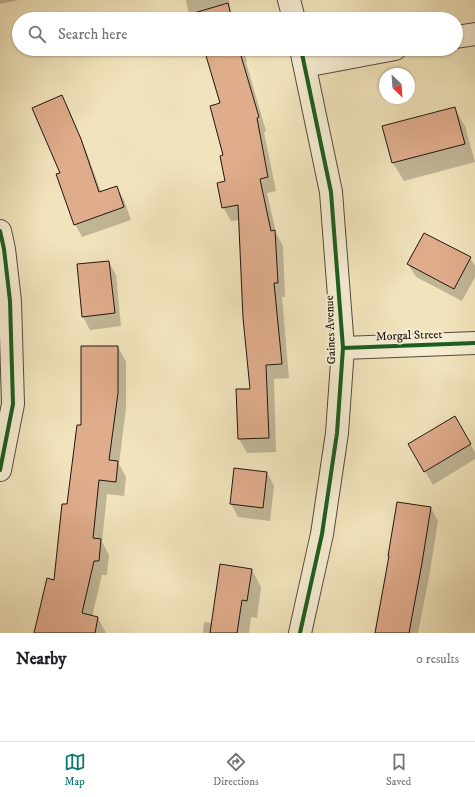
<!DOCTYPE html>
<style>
:root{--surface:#fff;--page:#f2f2f2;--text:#202124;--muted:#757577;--line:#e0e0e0;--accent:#0f766e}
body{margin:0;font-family:"IM FELL DW Pica",serif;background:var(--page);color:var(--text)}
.compass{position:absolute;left:379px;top:68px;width:36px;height:36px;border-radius:50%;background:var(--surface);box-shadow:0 1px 3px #0004;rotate:155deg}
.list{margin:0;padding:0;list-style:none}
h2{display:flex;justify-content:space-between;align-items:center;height:52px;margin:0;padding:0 16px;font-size:17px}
h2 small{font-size:13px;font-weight:400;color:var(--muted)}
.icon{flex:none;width:22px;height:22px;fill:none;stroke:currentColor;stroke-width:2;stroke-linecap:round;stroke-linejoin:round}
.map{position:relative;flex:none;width:475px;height:633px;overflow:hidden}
.search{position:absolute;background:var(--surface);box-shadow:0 1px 3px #0004;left:12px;right:12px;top:12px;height:44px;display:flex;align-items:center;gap:10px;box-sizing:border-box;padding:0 14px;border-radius:22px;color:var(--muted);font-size:15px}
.sheet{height:108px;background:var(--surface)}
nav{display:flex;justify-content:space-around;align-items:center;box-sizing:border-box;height:56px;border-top:1px solid var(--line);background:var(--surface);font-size:11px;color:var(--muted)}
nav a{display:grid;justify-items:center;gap:2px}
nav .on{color:var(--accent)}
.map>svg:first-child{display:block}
.shadow{fill:#0003}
.building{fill:#dfac8c;stroke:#211710}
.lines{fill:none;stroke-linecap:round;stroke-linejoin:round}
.street-casing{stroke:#554a3b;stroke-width:24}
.street{stroke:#f6edd3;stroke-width:22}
.cycleway-casing{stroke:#f6edd3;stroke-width:6}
.cycleway{stroke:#1b5e20;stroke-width:4}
.labels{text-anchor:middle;stroke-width:4;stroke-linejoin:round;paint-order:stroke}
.street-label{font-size:12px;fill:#211710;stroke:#f6edd3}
</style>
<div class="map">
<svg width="475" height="633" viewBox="0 0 475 633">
<rect width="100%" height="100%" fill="#f1e4bc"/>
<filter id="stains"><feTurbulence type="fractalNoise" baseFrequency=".005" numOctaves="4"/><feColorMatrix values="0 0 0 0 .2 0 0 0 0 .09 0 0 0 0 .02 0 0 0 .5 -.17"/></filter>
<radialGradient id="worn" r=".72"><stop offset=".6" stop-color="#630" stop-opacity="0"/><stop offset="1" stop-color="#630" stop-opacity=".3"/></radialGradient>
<path class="shadow" d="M 0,0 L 19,0 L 0,4 Z
M 186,0 L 229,0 L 231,12 L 235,19 L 180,19 L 180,18 L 189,15 Z
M 192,49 L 244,49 L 247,62 L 246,62 L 266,131 L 264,132 L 276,191 L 267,193 L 276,233 L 283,246 L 285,297 L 282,297 L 289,378 L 274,379 L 276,452 L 247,453 L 239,439 L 251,390 L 239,220 L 231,221 L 223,207 L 226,182 L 221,104 L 206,50 L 194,53 Z
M 62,97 L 69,110 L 87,153 L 101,192 L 117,187 L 124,200 L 131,220 L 82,237 L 75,224 L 61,173 Z
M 454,108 L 465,126 L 475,162 L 404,181 L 393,163 L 383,127 Z
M 470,258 L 475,266 L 475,277 L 462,301 L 416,277 L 408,264 Z
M 109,262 L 116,275 L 121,326 L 90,330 L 83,317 Z
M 118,347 L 126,362 L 126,408 L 119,464 L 126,477 L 124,496 L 107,494 L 102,542 L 109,555 L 107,575 L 102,575 L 92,617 L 98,618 L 106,633 L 37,633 L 55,581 L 82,426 Z
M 454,417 L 475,452 L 475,459 L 433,485 L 409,444 Z
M 235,469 L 267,472 L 274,486 L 270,521 L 238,517 L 231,504 Z
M 431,508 L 438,521 L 429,577 L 418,633 L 376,633 L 390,558 L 389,556 Z
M 252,570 L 261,587 L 257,618 L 251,617 L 249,633 L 203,633 L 204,622 L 212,623 Z"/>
<path class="building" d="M 228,3 L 232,19 L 196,19 L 194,13 Z
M 204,49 L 239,49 L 259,117 L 257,118 L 268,177 L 260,179 L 271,231 L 275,230 L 278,283 L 274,283 L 282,364 L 266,365 L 269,438 L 238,439 L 236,389 L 250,389 L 243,318 L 238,205 L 222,208 L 217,183 L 225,181 L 220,156 L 223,155 L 210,106 L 220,103 Z
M 62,95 L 81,139 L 99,192 L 117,186 L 124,207 L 74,225 L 56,174 L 60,173 L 32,108 Z
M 455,107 L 465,144 L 392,163 L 382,126 Z
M 424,233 L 471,257 L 454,289 L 407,264 Z
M 109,261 L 115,313 L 82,317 L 77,264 Z
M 81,346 L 118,346 L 118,393 L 109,460 L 118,461 L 116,482 L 99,480 L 93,538 L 101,539 L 99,561 L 94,561 L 82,613 L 98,617 L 95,633 L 34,633 L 47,578 L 54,580 L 62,504 L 67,504 L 77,425 L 81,425 Z
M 455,416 L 471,444 L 424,472 L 408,444 Z
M 234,468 L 267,472 L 263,508 L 230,504 Z
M 397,502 L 431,507 L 422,563 L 409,633 L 375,633 L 389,556 L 388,556 Z
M 220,564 L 252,569 L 247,601 L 242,600 L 237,633 L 210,633 Z"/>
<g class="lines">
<g class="street-casing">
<path id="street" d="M 289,0 L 294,19
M 456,37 L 475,34
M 305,66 L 395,49
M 0,231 L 4,249 L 10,301 L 13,404 L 0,470
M 343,348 L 475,343
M 300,633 L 322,534 L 337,433 L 343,348 L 331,192 L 301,49"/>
</g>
<use href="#street" class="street"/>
<g class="cycleway-casing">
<path id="cycleway" d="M 0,231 L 4,249 L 10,301 L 13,404 L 0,470
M 343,348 L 475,343
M 300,633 L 322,534 L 337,433 L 343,348 L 331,192 L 301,49"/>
</g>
<use href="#cycleway" class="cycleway"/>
</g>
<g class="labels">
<g class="street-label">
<text transform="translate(330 330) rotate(-92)" y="4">Gaines Avenue</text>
<text transform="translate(409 335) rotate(-2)" y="4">Morgal Street</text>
</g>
</g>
<rect width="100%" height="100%" filter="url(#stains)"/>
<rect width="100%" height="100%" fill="url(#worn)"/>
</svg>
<svg class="compass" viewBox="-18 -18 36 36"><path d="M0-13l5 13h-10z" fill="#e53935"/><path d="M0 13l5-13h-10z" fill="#757577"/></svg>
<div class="search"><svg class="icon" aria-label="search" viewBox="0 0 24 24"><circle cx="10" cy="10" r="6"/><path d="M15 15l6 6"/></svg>Search here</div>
</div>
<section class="sheet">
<h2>Nearby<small>0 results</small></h2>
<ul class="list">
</ul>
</section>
<nav>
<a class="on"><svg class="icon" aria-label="map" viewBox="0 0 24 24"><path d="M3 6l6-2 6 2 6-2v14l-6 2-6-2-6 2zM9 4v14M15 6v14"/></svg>Map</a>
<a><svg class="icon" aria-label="directions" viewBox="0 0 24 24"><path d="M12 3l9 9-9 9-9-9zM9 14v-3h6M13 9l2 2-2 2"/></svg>Directions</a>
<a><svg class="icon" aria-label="saved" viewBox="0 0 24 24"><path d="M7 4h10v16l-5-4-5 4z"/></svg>Saved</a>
</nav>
